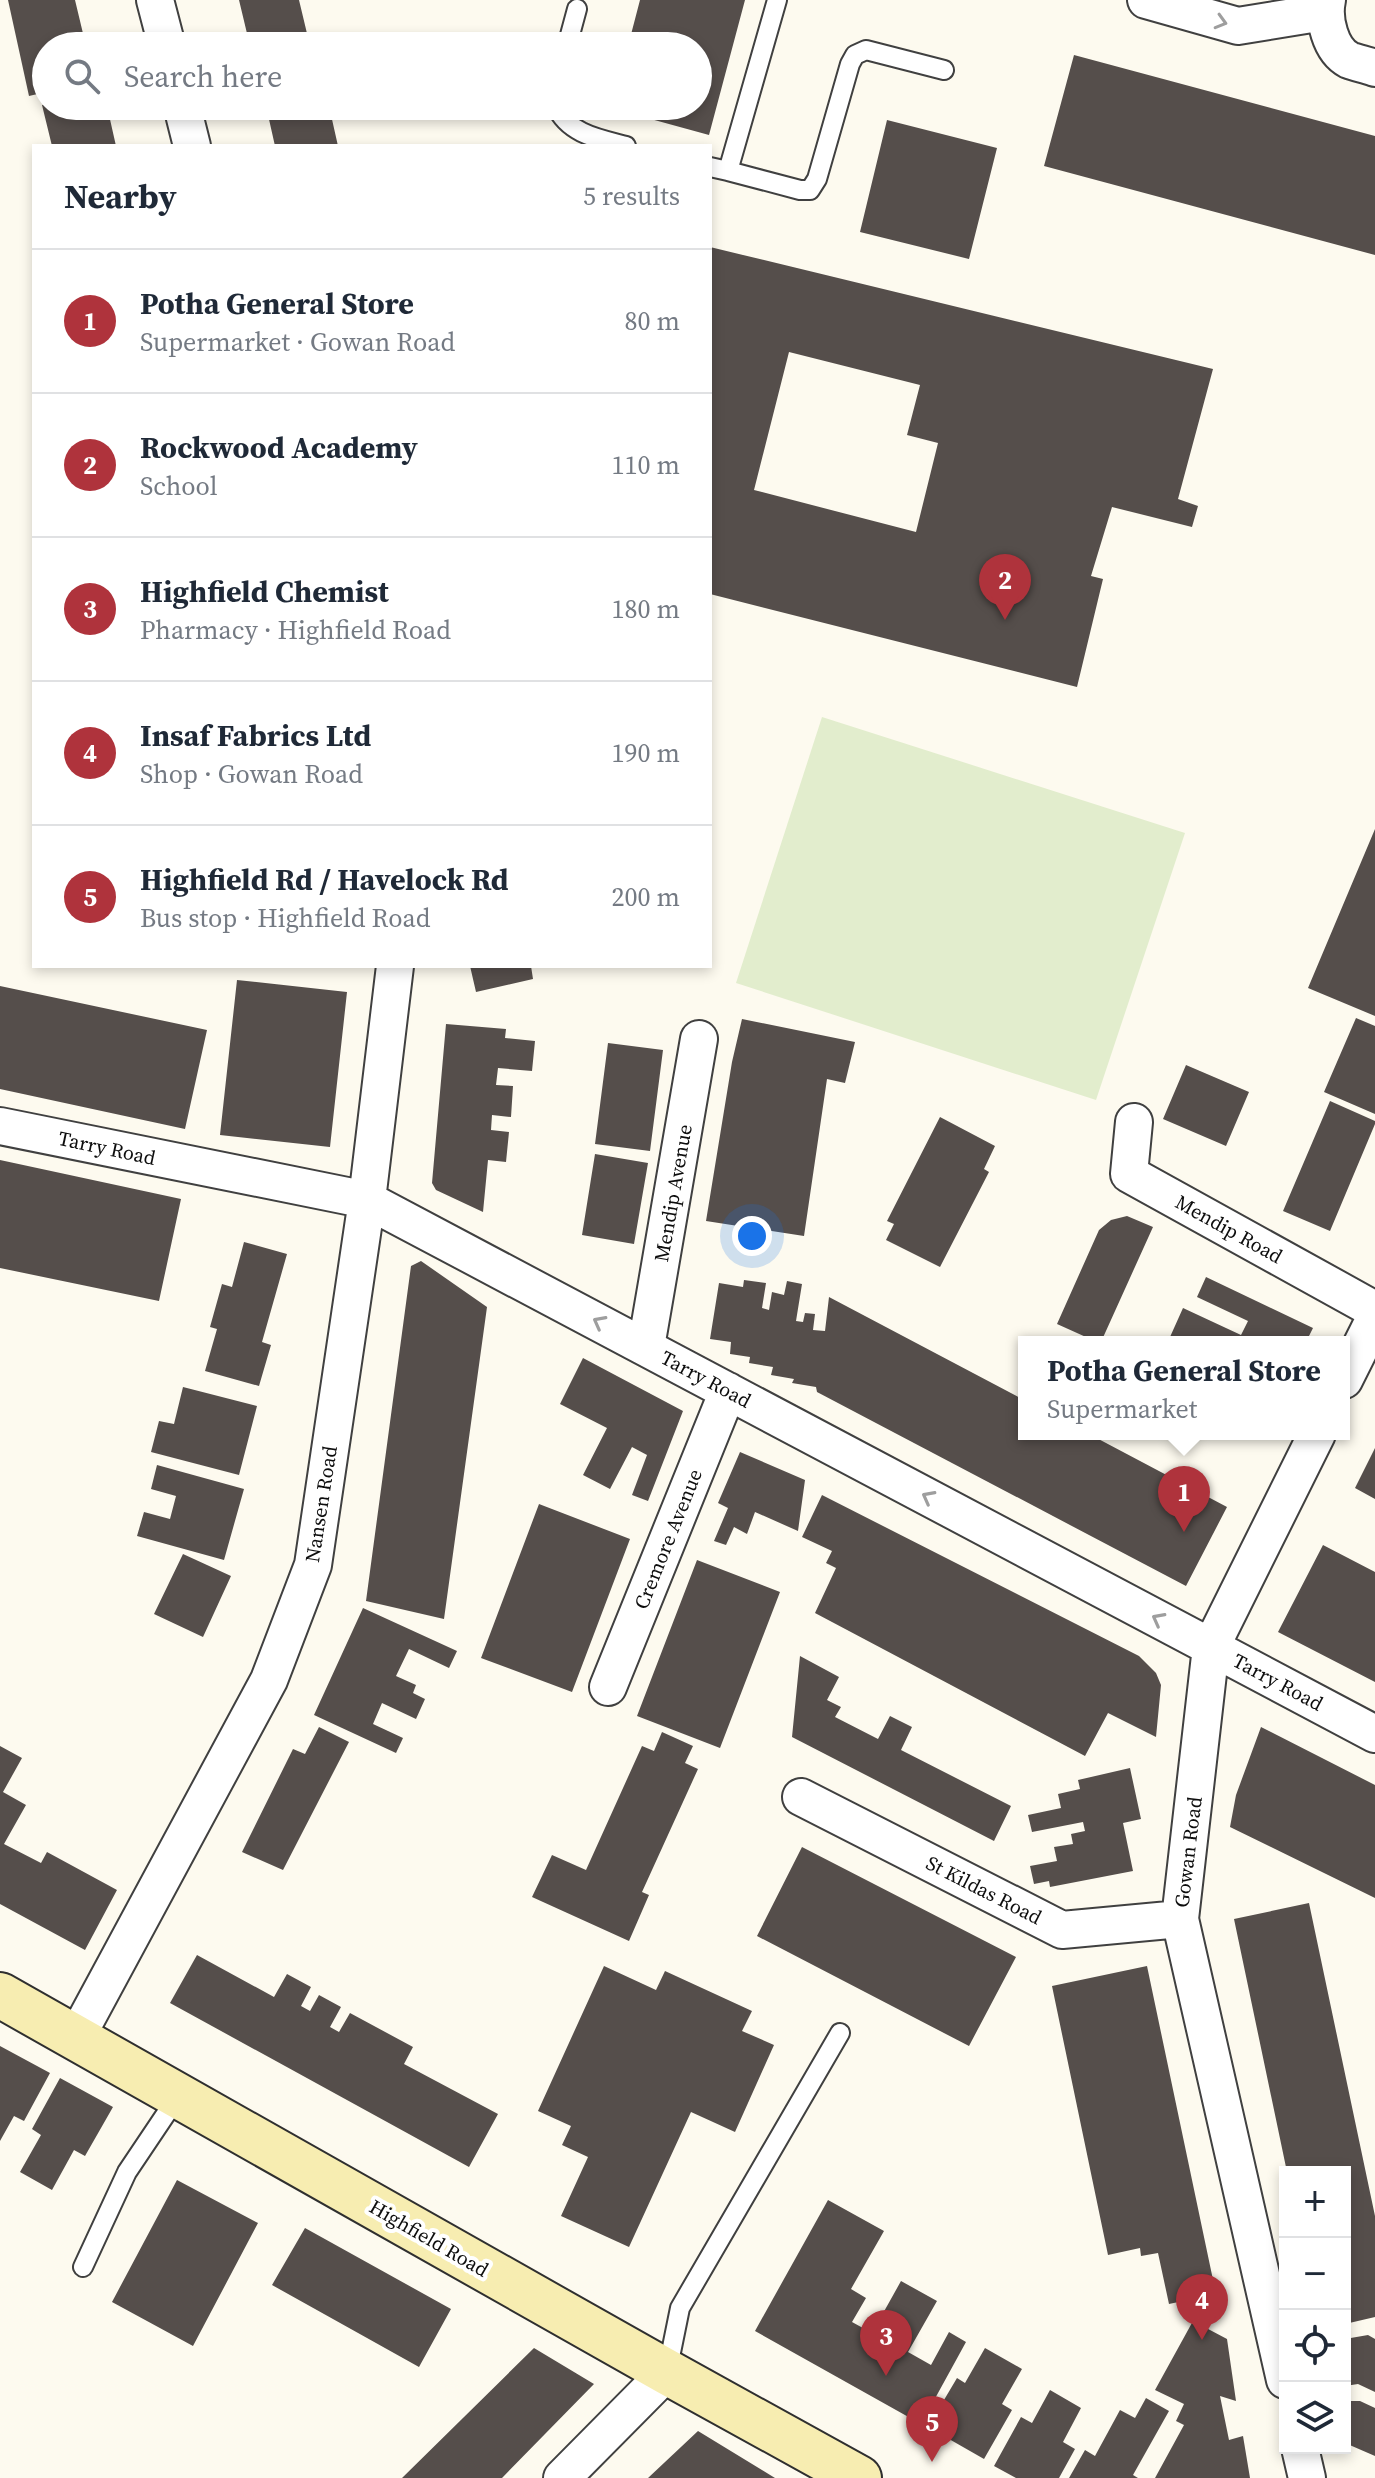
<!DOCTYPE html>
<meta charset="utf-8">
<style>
:root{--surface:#fff;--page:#f6f6f7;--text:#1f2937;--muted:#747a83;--line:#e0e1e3;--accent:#af333c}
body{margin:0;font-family:"Source Serif 4",serif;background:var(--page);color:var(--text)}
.controls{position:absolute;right:24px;bottom:24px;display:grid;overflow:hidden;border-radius:0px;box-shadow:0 4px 12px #0003}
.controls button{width:72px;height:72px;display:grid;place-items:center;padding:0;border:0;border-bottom:2px solid var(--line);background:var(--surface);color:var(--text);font:40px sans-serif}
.you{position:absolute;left:752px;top:1236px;width:28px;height:28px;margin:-20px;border:6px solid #fff;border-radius:50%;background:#1a73e8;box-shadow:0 0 0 12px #1a73e833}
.badge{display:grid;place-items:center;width:52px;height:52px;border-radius:50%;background:var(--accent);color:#fff;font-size:26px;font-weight:700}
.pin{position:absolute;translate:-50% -66px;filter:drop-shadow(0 2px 4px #0008)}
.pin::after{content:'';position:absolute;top:42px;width:28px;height:24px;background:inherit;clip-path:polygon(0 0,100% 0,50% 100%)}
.popup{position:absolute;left:1018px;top:1336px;width:332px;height:104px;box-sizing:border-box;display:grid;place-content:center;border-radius:0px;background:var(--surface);filter:drop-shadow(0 2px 6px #0005);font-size:26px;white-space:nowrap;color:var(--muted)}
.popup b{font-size:30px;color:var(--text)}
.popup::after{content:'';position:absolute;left:50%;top:100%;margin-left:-16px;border:16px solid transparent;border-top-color:var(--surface)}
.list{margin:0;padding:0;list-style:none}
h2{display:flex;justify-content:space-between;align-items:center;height:104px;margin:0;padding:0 32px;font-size:34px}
h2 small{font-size:26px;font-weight:400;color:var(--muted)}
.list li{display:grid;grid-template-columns:52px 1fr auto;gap:24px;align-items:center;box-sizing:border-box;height:144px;padding:0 32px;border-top:2px solid var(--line)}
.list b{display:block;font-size:30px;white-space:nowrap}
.list p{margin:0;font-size:26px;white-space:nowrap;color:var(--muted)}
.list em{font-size:26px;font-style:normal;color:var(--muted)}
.icon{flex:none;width:44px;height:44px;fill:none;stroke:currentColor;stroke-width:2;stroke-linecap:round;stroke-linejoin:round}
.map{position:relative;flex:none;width:1375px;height:2478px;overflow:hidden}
.search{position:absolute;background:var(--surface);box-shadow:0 4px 12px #0003;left:32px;top:32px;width:680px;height:88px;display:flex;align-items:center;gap:20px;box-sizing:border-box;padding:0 28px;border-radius:44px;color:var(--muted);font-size:30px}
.panel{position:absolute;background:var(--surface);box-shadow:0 4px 12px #0003;left:32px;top:144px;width:680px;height:824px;border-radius:0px}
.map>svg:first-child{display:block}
.pitch{fill:#e2edcd}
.building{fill:#554e4b;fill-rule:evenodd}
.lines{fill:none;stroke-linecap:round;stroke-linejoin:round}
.lane-casing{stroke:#404040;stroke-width:22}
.street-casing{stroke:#404040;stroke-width:40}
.secondary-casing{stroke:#2f2f2f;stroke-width:48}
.lane{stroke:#fff;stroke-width:18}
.street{stroke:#fff;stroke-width:36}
.secondary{stroke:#f7edb1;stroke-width:44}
.oneway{stroke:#9e9e9e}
.labels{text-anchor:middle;stroke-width:8;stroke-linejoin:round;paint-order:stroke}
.street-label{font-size:20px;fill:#0d0d0d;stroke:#fff}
</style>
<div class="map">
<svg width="1375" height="2478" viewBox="0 0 1375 2478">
<rect width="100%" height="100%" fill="#fdfaef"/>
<path class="pitch" d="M 822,717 L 1185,833 L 1096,1100 L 736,983 Z"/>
<path class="building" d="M 8,0 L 75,0 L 86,46 L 46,46 L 46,92 L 29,96 Z
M 239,0 L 299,0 L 310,46 L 250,46 Z
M 640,0 L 745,0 L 709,135 L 607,107 L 698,106 L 698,46 L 628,46 Z
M 1074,55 L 1375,136 L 1375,255 L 1044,166 Z
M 46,104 L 46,106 L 107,106 L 116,146 L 52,146 L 42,105 Z
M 266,106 L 329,106 L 338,146 L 275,146 Z
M 887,120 L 997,148 L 969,259 L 860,232 Z
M 710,247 L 1213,369 L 1178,499 L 1198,506 L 1192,527 L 1112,507 L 1091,576 L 1103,579 L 1077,687 L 710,594 ZM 789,352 L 920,385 L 907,435 L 938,443 L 916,532 L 754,490 Z
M 1375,829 L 1375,1016 L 1308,988 Z
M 470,966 L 531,966 L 533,979 L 476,992 Z
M 237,980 L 347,992 L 330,1147 L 220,1135 Z
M 0,986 L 207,1030 L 185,1129 L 0,1089 Z
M 1356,1018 L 1375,1026 L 1375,1114 L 1324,1092 Z
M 742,1019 L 855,1042 L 845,1083 L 827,1079 L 804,1236 L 706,1221 L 732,1062 Z
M 446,1024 L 506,1029 L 505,1038 L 535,1041 L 532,1071 L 498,1068 L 496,1085 L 513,1086 L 511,1117 L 492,1115 L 491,1130 L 509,1132 L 506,1162 L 488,1160 L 483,1212 L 436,1190 L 432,1183 Z
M 608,1043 L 663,1050 L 650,1151 L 595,1144 Z
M 1186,1065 L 1249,1092 L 1226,1146 L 1163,1119 Z
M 1330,1101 L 1375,1121 L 1375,1124 L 1330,1231 L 1283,1211 Z
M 940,1117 L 995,1146 L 984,1169 L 989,1172 L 940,1267 L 886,1240 L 894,1224 L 887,1221 Z
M 595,1154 L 648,1163 L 634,1244 L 582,1235 Z
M 0,1160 L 181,1199 L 159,1301 L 0,1268 Z
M 1127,1216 L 1153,1227 L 1101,1342 L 1097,1342 L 1057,1324 L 1099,1230 L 1111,1220 Z
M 244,1242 L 287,1254 L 262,1342 L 271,1345 L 259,1386 L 205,1371 L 217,1329 L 210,1327 L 222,1284 L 232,1287 Z
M 421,1261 L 487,1307 L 444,1619 L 366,1601 L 411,1266 Z
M 1206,1277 L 1313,1328 L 1306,1342 L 1180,1342 L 1170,1337 L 1183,1308 L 1241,1335 L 1248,1321 L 1197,1297 Z
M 744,1280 L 766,1283 L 762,1308 L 769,1310 L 772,1292 L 784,1295 L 787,1281 L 802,1284 L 796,1321 L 803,1322 L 805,1313 L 815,1314 L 813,1330 L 825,1331 L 829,1297 L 1024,1400 L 1024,1434 L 1089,1434 L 1227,1507 L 1186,1586 L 817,1392 L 816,1387 L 792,1383 L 794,1379 L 771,1375 L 773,1367 L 749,1363 L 750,1357 L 730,1354 L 731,1342 L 710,1339 L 719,1283 L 743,1287 Z
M 583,1358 L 683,1411 L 648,1501 L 632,1495 L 647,1455 L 632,1447 L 610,1489 L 583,1475 L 607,1428 L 560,1404 Z
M 183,1387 L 257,1406 L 239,1475 L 151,1452 L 159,1421 L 174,1424 Z
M 1375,1448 L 1375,1499 L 1355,1488 Z
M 740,1452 L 805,1480 L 798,1531 L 755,1512 L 747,1534 L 734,1527 L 726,1545 L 714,1541 L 728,1508 L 718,1503 Z
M 157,1465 L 244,1489 L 224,1560 L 137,1536 L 144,1512 L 170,1519 L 176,1496 L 151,1489 Z
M 822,1495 L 1139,1656 L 1156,1673 L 1161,1685 L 1156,1737 L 1108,1713 L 1085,1756 L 815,1613 L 836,1568 L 826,1563 L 832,1551 L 802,1537 Z
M 539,1504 L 630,1539 L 572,1692 L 481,1658 Z
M 1323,1545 L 1375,1572 L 1375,1682 L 1278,1632 Z
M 183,1554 L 231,1576 L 203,1637 L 154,1614 Z
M 697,1560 L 780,1592 L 720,1748 L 637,1716 Z
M 363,1608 L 457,1651 L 449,1668 L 409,1649 L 396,1676 L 416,1685 L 413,1693 L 425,1699 L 416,1719 L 382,1703 L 373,1724 L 403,1738 L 396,1753 L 314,1715 Z
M 800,1656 L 839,1677 L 827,1700 L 841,1707 L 835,1717 L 878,1739 L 890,1716 L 912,1727 L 901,1750 L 1011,1806 L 994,1841 L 792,1737 Z
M 319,1727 L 349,1742 L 283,1870 L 242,1852 L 293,1749 L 305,1754 Z
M 1261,1727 L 1375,1785 L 1375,1898 L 1230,1827 L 1236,1795 Z
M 662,1732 L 693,1746 L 685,1763 L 698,1769 L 642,1892 L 649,1895 L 629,1941 L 532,1897 L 552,1855 L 586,1870 L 642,1746 L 654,1751 Z
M 0,1746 L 22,1758 L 3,1792 L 26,1805 L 4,1844 L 41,1863 L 47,1852 L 117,1890 L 85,1950 L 0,1904 Z
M 1130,1768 L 1141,1819 L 1123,1823 L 1133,1871 L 1050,1887 L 1049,1881 L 1034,1884 L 1030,1866 L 1057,1861 L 1054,1847 L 1073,1844 L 1071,1834 L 1085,1831 L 1083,1822 L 1032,1832 L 1028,1815 L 1061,1808 L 1058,1794 L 1080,1789 L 1078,1780 Z
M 802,1847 L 1016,1957 L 969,2046 L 757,1936 Z
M 1309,1903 L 1375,2216 L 1375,2317 L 1345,2324 L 1345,2172 L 1287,2172 L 1234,1919 Z
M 197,1955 L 274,1997 L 287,1974 L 311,1987 L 301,2006 L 310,2011 L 319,1995 L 341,2007 L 330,2027 L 339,2032 L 350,2013 L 413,2047 L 404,2064 L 498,2114 L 469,2167 L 170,2003 Z
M 604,1966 L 656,1990 L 665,1971 L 752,2011 L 742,2031 L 774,2045 L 735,2132 L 691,2112 L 629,2247 L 561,2216 L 588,2157 L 562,2145 L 571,2126 L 538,2111 Z
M 1147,1966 L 1216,2294 L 1169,2304 L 1158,2253 L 1141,2256 L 1140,2248 L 1108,2255 L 1052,1986 Z
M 0,2046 L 50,2073 L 24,2121 L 14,2116 L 0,2141 Z
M 60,2078 L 113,2107 L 85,2156 L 74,2150 L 52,2190 L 20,2172 L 41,2135 L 32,2129 Z
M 177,2180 L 258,2223 L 193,2346 L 112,2302 Z
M 828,2200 L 884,2231 L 851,2289 L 866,2298 L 852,2322 L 872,2333 L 901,2281 L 937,2301 L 908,2352 L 931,2365 L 949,2332 L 966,2342 L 921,2424 L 755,2331 Z
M 305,2228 L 451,2309 L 419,2367 L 272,2285 Z
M 1193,2321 L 1227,2339 L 1236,2401 L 1220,2396 L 1229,2440 L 1243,2436 L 1250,2478 L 1155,2478 L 1184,2425 L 1176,2421 L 1184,2404 L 1155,2390 Z
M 1368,2335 L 1375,2339 L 1375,2392 L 1358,2384 L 1345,2386 L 1345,2339 Z
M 534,2348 L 594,2384 L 502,2478 L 402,2478 Z
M 985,2348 L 1022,2369 L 1002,2404 L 1012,2410 L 984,2459 L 928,2427 L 957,2378 L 965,2383 Z
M 1050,2390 L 1081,2408 L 1063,2442 L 1075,2449 L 1059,2478 L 1016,2478 L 994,2466 L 1021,2417 L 1032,2423 Z
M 1146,2398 L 1169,2411 L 1133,2475 L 1138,2478 L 1069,2478 L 1085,2450 L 1095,2456 L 1120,2410 L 1135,2418 Z
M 1345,2401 L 1360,2401 L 1375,2408 L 1375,2456 L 1345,2443 Z
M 698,2431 L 775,2478 L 648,2478 Z"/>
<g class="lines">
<g class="lane-casing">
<path id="lane" d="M 567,46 L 577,9
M 556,106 C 568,134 599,139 626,146
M 710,167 L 728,171 L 777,0
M 728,171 L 800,190 L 810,190 L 817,179 L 850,64 L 855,55 L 866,50 L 944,70
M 83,2267 L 127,2172 L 178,2096
M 667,2372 L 680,2308 L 840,2033"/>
</g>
<g class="street-casing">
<path id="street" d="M 155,0 L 167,46
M 1146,0 L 1238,26 L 1324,12
M 1327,0 C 1323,19 1330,50 1349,60 C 1357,63 1367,65 1375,68
M 182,106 L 192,146
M 1134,1122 L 1129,1174 L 1375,1310
M 0,1126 L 367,1200 L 1375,1734
M 646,1347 L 699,1039
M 1344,1380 L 1375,1318
M 608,1687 L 728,1391
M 801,1797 L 1062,1930 L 1180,1919
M 76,2038 L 269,1680 L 313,1565 L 367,1200 L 395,966
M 1285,2380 L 1180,1919 L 1211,1647 L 1317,1434
M 1300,2448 L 1307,2478
M 562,2478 L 667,2372"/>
</g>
<g class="secondary-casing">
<path id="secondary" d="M 0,1995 L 667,2372 L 859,2478"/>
</g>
<use href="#lane" class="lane"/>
<use href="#street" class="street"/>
<use href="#secondary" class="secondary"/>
</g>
<defs><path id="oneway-chevron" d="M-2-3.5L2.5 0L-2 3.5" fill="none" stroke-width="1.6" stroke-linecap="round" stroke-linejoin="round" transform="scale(2)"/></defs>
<g class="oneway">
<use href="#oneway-chevron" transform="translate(1221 22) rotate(16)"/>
<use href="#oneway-chevron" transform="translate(599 1322) rotate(-152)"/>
<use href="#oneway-chevron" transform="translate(928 1497) rotate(-152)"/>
<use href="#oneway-chevron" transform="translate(1158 1619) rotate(-152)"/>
</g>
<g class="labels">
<g class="street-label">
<text transform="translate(107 1148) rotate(12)" y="7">Tarry Road</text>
<text transform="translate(673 1193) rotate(-80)" y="7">Mendip Avenue</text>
<text transform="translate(1229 1229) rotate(29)" y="7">Mendip Road</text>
<text transform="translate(706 1379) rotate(28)" y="7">Tarry Road</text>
<text transform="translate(321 1504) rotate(-81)" y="7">Nansen Road</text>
<text transform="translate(668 1539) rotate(-68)" y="7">Cremore Avenue</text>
<text transform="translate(1278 1682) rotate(28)" y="7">Tarry Road</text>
<text transform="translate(1188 1852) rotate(-83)" y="7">Gowan Road</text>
<text transform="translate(984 1890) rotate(27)" y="7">St Kildas Road</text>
<text transform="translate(429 2238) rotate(30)" y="7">Highfield Road</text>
</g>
</g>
</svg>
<div class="controls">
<button>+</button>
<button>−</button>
<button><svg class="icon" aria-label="locate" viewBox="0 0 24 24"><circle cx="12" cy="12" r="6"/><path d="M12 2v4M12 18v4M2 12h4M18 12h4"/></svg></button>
<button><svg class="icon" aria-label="layers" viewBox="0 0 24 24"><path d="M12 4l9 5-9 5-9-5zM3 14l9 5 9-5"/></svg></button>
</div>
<div class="you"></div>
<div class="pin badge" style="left:1184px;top:1532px">1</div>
<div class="popup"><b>Potha General Store</b>Supermarket</div>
<div class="pin badge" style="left:1005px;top:620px">2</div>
<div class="pin badge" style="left:886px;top:2376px">3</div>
<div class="pin badge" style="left:1202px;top:2340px">4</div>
<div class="pin badge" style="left:932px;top:2462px">5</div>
<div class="search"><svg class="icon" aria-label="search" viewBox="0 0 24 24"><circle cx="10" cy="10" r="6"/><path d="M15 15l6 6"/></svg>Search here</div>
<section class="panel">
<h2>Nearby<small>5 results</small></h2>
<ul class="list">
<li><span class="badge">1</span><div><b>Potha General Store</b><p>Supermarket · Gowan Road</p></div><em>80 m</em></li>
<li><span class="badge">2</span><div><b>Rockwood Academy</b><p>School</p></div><em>110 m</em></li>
<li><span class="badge">3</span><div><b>Highfield Chemist</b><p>Pharmacy · Highfield Road</p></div><em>180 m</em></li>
<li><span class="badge">4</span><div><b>Insaf Fabrics Ltd</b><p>Shop · Gowan Road</p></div><em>190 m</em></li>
<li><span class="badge">5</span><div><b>Highfield Rd / Havelock Rd</b><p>Bus stop · Highfield Road</p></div><em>200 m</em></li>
</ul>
</section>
</div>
